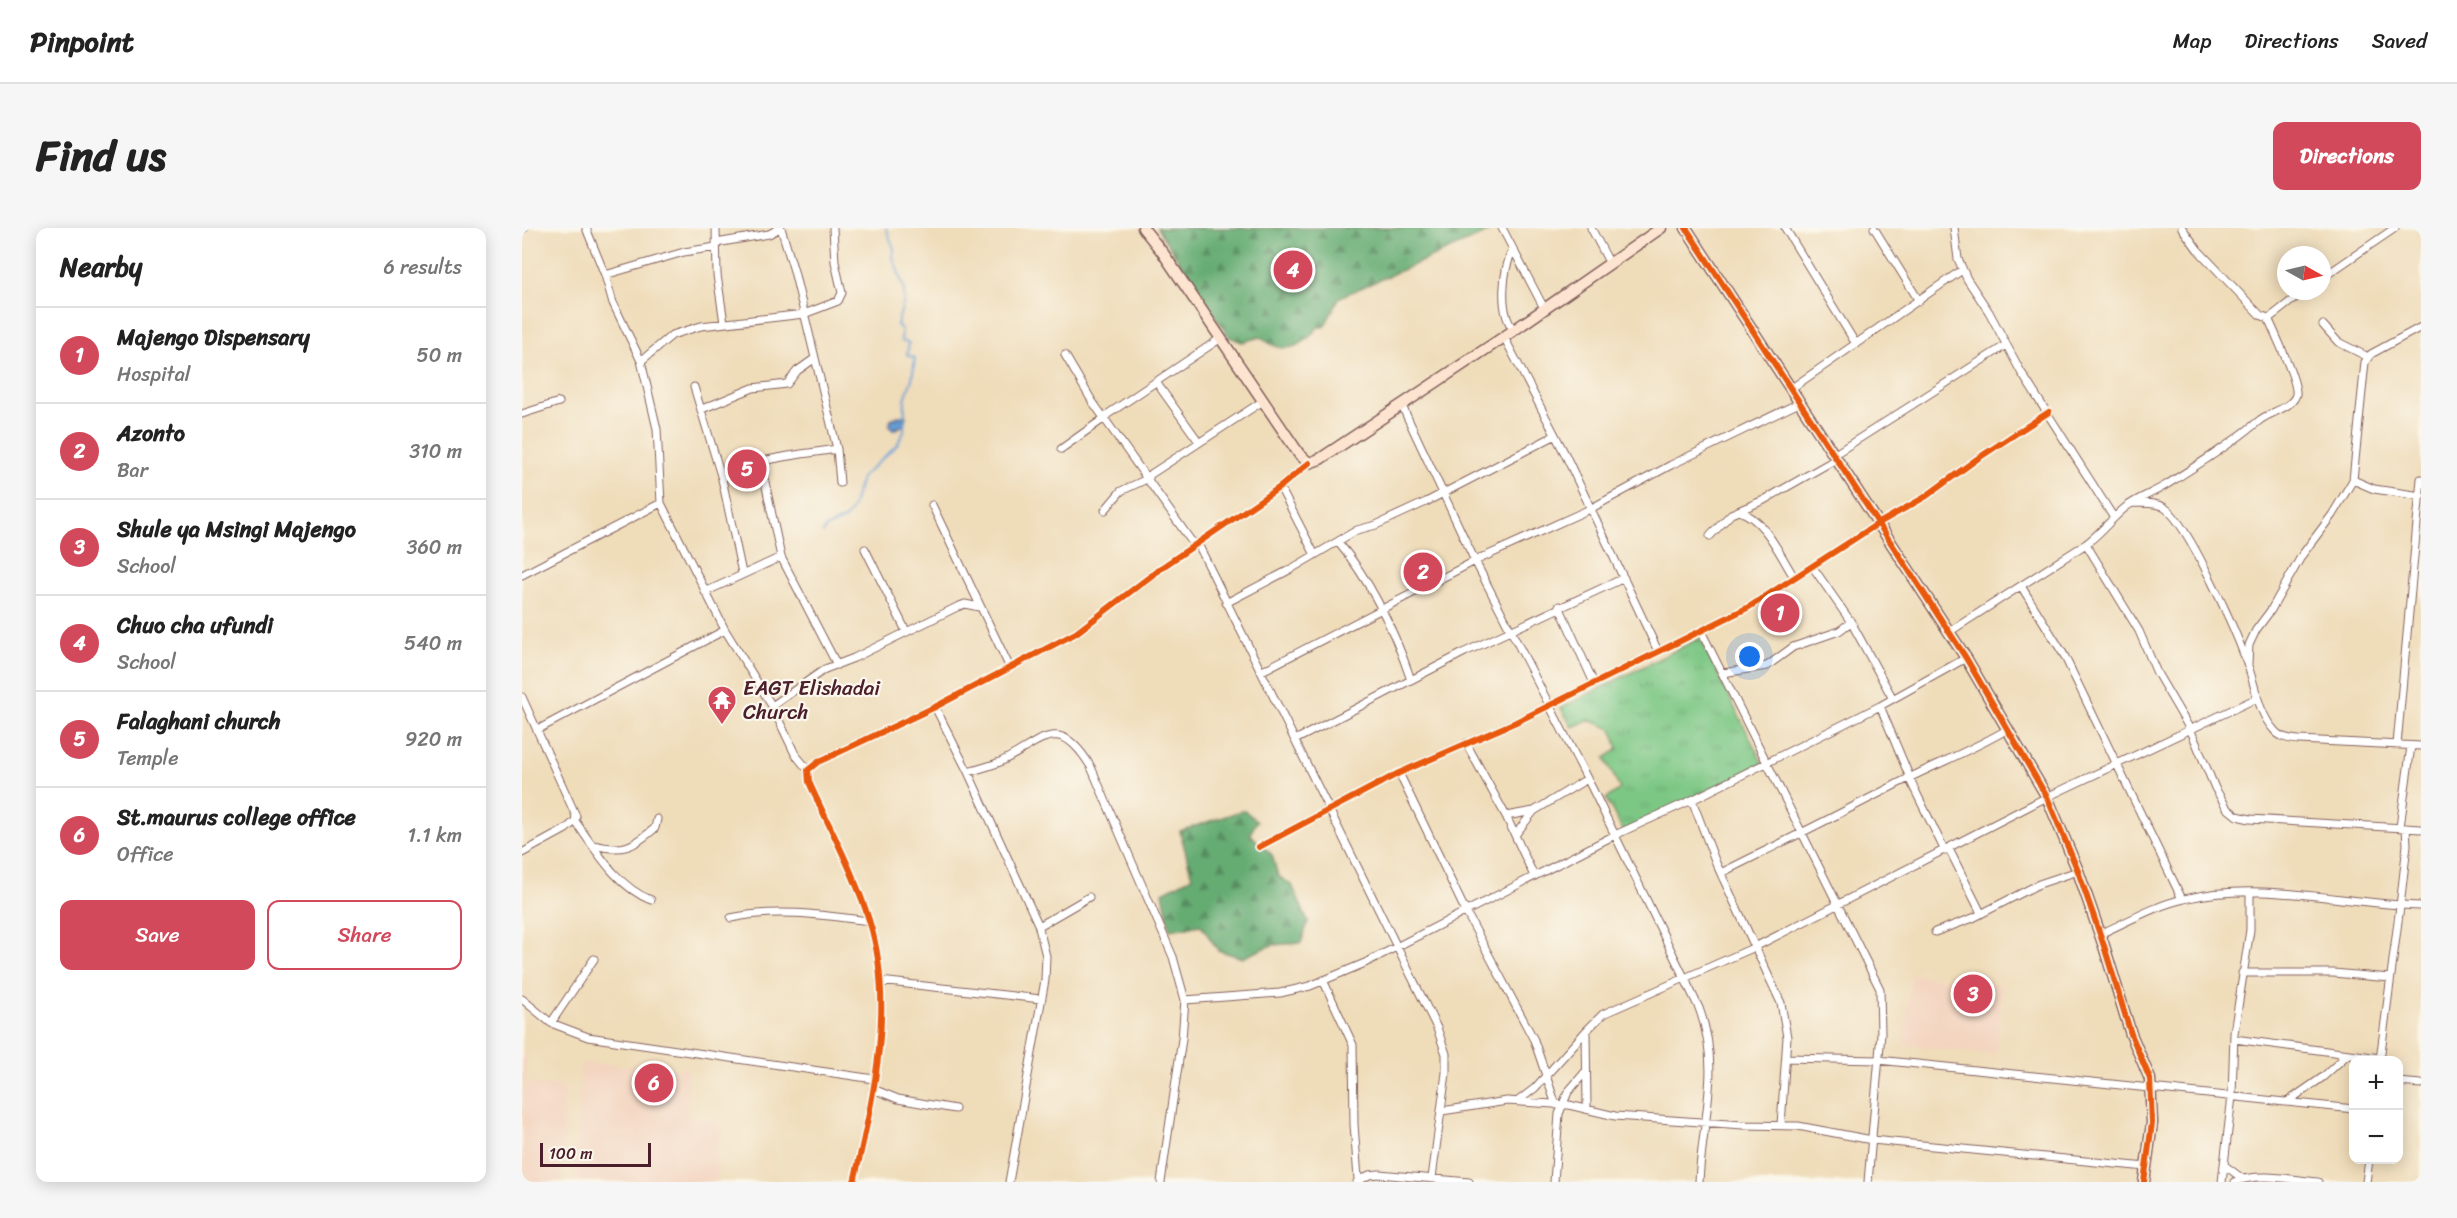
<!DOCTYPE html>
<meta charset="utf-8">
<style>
:root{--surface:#fff;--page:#f6f6f6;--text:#222;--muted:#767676;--line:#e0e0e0;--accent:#d1495b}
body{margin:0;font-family:Sriracha,sans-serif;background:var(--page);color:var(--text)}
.controls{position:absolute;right:18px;bottom:18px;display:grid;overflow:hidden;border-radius:12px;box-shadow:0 3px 15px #0003}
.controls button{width:54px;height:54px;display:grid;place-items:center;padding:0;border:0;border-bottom:2px solid var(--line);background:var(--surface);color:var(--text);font:30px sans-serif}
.compass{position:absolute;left:1755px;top:18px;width:54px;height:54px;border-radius:50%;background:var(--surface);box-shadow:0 3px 15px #0003;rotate:98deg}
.scale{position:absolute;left:18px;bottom:15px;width:111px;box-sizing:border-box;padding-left:6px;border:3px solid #4a1f2b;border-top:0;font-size:16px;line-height:21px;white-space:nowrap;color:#4a1f2b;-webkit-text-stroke:4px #fbf7ec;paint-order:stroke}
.you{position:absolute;left:1228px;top:429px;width:21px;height:21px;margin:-15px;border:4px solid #fff;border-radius:50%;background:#1a73e8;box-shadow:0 0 0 9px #1a73e833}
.badge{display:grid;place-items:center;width:39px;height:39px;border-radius:50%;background:var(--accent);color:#fff;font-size:20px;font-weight:700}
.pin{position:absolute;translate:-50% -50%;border:3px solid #fff;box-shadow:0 2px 6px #0006}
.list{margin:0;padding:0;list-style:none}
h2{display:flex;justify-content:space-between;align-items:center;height:78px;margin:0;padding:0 24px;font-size:26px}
h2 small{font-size:20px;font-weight:400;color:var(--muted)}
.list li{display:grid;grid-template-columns:39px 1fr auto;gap:18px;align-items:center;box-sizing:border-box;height:96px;padding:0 24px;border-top:2px solid var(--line)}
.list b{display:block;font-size:22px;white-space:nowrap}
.list p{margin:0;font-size:20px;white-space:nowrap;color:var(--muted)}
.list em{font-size:20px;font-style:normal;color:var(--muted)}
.actions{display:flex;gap:12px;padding:18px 24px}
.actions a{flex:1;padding:14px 0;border:2px solid var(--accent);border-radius:12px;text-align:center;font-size:21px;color:var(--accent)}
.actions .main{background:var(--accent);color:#fff}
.map{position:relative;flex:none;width:1899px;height:954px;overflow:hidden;border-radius:12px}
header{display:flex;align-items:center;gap:36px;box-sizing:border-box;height:84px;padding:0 30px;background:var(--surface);border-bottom:2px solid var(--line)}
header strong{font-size:28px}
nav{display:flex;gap:33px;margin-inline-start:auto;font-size:21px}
.intro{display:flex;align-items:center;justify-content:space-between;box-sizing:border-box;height:144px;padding:0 36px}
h1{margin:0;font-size:42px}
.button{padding:15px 27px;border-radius:12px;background:var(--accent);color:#fff;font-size:21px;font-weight:700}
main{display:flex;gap:36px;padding:0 36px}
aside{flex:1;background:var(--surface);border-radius:12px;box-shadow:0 3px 15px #0003}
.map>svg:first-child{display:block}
.built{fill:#f3d4bf}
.grass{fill:url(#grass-tufts);stroke:#637358;stroke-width:1.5}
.forest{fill:url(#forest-firs);stroke:#58664e;stroke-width:1.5}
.water{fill:url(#water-rules);stroke:#585f80;stroke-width:1.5}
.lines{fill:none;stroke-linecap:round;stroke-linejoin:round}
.stream{stroke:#679fd5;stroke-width:2}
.street-casing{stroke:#84615d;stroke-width:9}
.secondary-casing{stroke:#84615d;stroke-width:13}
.street{stroke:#fff;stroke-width:7}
.secondary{stroke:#fde4d0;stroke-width:10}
.cycleway-casing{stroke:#fbf7ec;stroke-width:10}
.cycleway{stroke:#e8590c;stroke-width:6}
.labels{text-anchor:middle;stroke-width:4.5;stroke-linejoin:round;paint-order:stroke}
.poi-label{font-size:21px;fill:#4a1f2b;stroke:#fbf7ec;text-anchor:start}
</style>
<header>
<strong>Pinpoint</strong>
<nav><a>Map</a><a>Directions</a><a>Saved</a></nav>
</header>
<div class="intro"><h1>Find us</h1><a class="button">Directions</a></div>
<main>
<aside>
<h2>Nearby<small>6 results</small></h2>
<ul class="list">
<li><span class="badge">1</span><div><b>Majengo Dispensary</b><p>Hospital</p></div><em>50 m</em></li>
<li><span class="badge">2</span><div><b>Azonto</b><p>Bar</p></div><em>310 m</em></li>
<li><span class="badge">3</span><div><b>Shule ya Msingi Majengo</b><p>School</p></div><em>360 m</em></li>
<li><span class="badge">4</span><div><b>Chuo cha ufundi</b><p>School</p></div><em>540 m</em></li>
<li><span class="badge">5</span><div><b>Falaghani church</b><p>Temple</p></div><em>920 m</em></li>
<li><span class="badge">6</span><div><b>St.maurus college office</b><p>Office</p></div><em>1.1 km</em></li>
</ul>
<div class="actions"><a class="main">Save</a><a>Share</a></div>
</aside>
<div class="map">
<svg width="1899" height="954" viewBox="0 0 1899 954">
<defs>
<pattern id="grass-tufts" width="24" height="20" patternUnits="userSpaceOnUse" patternTransform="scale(1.5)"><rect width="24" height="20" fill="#7cc784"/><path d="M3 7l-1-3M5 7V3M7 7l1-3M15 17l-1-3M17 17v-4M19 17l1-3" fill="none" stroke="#6daa72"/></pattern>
<pattern id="forest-firs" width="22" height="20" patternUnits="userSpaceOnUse" patternTransform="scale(1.5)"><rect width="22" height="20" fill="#65ac72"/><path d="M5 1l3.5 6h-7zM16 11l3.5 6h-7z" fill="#558b5e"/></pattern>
<pattern id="water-rules" width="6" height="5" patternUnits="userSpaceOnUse" patternTransform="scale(1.5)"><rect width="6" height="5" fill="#679fd5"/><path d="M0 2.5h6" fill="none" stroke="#5781ad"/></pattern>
</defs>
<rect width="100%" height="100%" fill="#fbf7ec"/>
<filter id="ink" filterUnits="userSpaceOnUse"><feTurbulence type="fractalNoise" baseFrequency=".0167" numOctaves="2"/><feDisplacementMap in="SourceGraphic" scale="12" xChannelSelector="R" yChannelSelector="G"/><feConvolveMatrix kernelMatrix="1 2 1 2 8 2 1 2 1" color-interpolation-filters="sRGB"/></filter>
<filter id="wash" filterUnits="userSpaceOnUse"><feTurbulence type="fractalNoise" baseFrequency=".008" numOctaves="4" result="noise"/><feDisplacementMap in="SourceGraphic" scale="24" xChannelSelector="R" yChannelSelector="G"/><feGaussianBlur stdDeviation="1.35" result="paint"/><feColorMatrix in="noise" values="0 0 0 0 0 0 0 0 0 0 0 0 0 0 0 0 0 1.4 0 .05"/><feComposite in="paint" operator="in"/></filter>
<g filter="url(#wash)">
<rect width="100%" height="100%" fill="#efdcb9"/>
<path class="built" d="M 1389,747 L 1481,757 L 1474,827 L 1381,817 Z
M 0,826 L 5,826 L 4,856 L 43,858 L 39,954 L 0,954 Z
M 59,835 L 165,841 L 166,890 L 195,892 L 196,954 L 53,954 Z"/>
<path class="grass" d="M 1178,410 L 1241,536 L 1102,604 L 1084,571 L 1098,561 L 1083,530 L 1096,521 L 1090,501 L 1067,492 L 1050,499 L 1039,480 Z"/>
<path class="forest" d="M 635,0 L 967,0 L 965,5 L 818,69 L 802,99 L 796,99 C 780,121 760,128 739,109 L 720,114 L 707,109 Z
M 722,582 L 735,593 L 728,606 L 750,627 L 756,648 L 770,657 L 786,694 L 779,715 L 750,717 L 720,730 L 696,722 L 679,697 L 648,702 L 641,664 L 670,649 L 658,603 Z"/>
<path class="water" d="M 376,188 L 384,188 L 382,197 L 372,202 L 367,199 L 369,191 Z"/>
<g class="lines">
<path class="stream" d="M 301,305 L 304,300 L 324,290 L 330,281 L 339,250 L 375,217 L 382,203 L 383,171 L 390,151 L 393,130 L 385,127 L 387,115 L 379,113 L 380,102 L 375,97 L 382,73 L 382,60 L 371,29 L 372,21 L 364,0"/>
</g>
</g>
<g filter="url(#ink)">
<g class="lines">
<g class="street-casing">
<path id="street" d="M 64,0 L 83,47 L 91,75 L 119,133
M 194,0 L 195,47 L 202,95
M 259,0 L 272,43 L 315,221 L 318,255
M 980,0 L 1022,80
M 1069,0 L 1087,34
M 1263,0 L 1334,116
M 1352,0 L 1397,73
M 1432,0 L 1436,31 L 1445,51 L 1467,84 L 1499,144 L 1592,290
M 1660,0 L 1676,22 L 1738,87 L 1746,90 L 1750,88 L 1782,63
M 0,1 L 2,0
M 194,15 L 247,6 L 258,0
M 991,21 C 981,41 976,84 992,102
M 83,47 L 162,24 L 194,19
M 1800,50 L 1873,0
M 1801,97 L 1816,114 L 1846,129
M 982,109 L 1043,226 L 1135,421
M 543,127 L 570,173 L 672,317
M 634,154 L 677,214
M 172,159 L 200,251 L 220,345
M 1270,160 L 1440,42
M 880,178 L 953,333 L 1070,560 L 1177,780 C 1200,842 1180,891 1177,954
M 180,181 L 231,160 L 265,156 L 275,143 L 292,131
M 0,186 L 37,174
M 583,188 L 699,110
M 539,221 L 584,189
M 1313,226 L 1484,117
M 239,235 L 259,329
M 626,248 L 741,173
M 200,251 C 226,230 282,226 315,221
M 1831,252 L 1852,261 L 1899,268
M 758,259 L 793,327
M 1611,275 C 1621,276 1635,274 1643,280 C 1667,296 1716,408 1726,438 C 1734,460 1736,484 1752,502 C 1758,510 1768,511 1777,512 L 1899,518
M 410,277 L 488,440
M 583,282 L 599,263 L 627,250
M 1217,283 C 1244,292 1257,326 1272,349
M 1188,308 L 1209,286 L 1242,272 L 1316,230
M 675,314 L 915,800 L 924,826 L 924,845 L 910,950
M 816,314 C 850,354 872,402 889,452
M 1564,316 L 1617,403 L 1635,445 L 1669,503 L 1693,560 L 1705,580 L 1715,588 L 1728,591 L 1899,601
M 343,321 L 384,403
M 1290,338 L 1329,394 L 1371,471
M 0,347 L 139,275
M 1499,358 L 1542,427 L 1660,671
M 183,364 L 259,329 L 315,437
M 704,375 L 769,341 L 835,302 L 854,297 L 904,274 L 1032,208
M 1037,378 L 1071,453
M 1179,403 L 1358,761 L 1359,806 L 1346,954
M 1427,404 L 1564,316 C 1579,305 1590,290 1604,279 C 1616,270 1631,265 1644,257 C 1677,236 1709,216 1738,192 C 1748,184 1772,179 1774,166 C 1776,155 1752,103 1746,90
M 1726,435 L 1727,417 L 1734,402 L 1749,382 L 1780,327 L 1810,287 L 1831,252 L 1843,134 L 1849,126 L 1899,99
M 740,443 L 953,333 L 1068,281 L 1149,237 L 1279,174
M 1201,445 L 1245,438 L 1271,419 L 1317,403 L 1329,394
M 0,469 L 54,588 L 53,593 L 44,601 L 0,625
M 250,478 L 303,441 L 332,430 L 435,379 L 443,376 L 457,379
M 1358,478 L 1388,550
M 413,479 L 446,544 L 516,696 L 524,728 L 523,752 L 487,954
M 15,502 L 203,402
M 773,512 L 943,424 L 1102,350
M 944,515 L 984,588 L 1012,648
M 1875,517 L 1899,251
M 286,542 L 273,526 L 250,478 L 203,402 L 139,275 L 135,201 L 119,133 L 150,107 L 179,98 L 282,86 L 316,73 L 320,65 L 313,34 L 311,0
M 446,544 C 457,541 468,538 478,534 C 520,514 536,484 569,539 L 651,729 L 663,772 L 660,811 L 639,954
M 877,545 L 944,684 L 1012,812 L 1034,877
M 1387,550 L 1423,623
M 1170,572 L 1194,635 L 1259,775 L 1265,809 L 1259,897
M 984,588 L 1012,583 L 1065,551
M 53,593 C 74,622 95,659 129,672
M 1878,599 L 1889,518
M 993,607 L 1012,583
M 71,617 C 101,624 110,620 133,600 L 135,591
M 737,619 L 877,545 L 994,494 L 1227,379 L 1357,295 L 1403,269 L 1455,231 L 1527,184
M 1427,621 L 1459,685
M 1199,645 C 1257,616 1314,588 1371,558 C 1409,538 1449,523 1486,501
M 209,690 C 254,680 301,687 347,693
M 517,698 L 567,669
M 1413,704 L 1451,690 L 1517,656 L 1556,643
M 1578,706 C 1605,694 1634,677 1662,671 C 1739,652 1821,676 1899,678
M 1720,745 L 1811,745 L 1868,750
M 801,752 L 831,817 L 832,896 L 836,951
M 358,753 L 519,771
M 0,771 L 29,795 L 66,809 L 352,851
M 663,772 L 758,765 L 788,758 L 843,735 L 1093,607 L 1170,572 L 1358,478 L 1444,430
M 29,795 L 72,731
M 1712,811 L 1858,830
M 1264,830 L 1356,832 L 1832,881
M 1858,832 L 1878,678 L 1885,617 L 1884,600
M 1876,854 L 1899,856
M 351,861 L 376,871 L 433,881
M 996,873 L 1013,860 L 1064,803
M 1765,874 L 1801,849 L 1825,827
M 1065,879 L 1064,803 L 1081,786 L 1233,719 L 1525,569 L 1735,470
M 920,883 L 985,873 L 1047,877 L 1093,888 L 1221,897 L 1276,898 L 1350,912 L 1624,939
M 1702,937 L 1721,951
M 332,954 C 351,871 374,776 347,692 C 332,644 307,599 287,554 L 286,542 L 296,534 L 413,479 L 554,405 L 642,338 L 758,259 L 787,235
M 835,954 L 847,947 L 857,946 L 947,954
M 1032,954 L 1037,886 L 1046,864 L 1064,843
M 1700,954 L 1710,868 L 1712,805 L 1728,702 L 1728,664
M 1713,954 C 1737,944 1771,952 1796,954
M 1844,954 L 1847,932"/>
</g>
<g class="secondary-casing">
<path id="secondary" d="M 621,0 L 641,25 L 777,226 L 787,235 L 798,231 L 982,109 L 1139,0
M 1164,0 L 1444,430 L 1525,569 L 1556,643 L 1582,718 L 1609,806 L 1628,851 L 1630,895 L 1622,954"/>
</g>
<use href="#street" class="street"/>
<use href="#secondary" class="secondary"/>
<g class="cycleway-casing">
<path id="cycleway" d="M 1164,0 L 1444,430 L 1525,569 L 1556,643 L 1582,718 L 1609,806 L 1628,851 L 1630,895 L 1622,954
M 737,619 L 877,545 L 994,494 L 1227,379 L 1357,295 L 1403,269 L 1455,231 L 1527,184
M 332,954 C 351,871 374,776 347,692 C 332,644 307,599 287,554 L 286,542 L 296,534 L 413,479 L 554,405 L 642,338 L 758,259 L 787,235"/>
</g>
<use href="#cycleway" class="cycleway"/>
</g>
</g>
<defs>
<g id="temple-pin" transform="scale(1.5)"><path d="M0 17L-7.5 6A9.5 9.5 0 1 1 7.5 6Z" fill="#d1495b" stroke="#fbf7ec"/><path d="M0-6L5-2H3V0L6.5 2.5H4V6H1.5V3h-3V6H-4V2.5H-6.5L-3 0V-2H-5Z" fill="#fff"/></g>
</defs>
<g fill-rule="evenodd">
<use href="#temple-pin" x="200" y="472"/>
</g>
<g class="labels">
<g class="poi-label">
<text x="221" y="467">EAGT Elishadai<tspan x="221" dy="24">Church</tspan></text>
</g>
</g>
</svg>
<div class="controls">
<button>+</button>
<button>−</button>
</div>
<svg class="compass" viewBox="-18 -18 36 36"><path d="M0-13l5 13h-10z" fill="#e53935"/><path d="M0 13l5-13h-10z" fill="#767676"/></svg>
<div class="scale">100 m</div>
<div class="you"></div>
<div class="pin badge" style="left:1258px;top:385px">1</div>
<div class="pin badge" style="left:901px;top:344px">2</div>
<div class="pin badge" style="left:1451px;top:766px">3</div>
<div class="pin badge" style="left:771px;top:42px">4</div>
<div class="pin badge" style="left:225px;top:241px">5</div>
<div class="pin badge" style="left:132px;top:855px">6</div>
</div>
</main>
